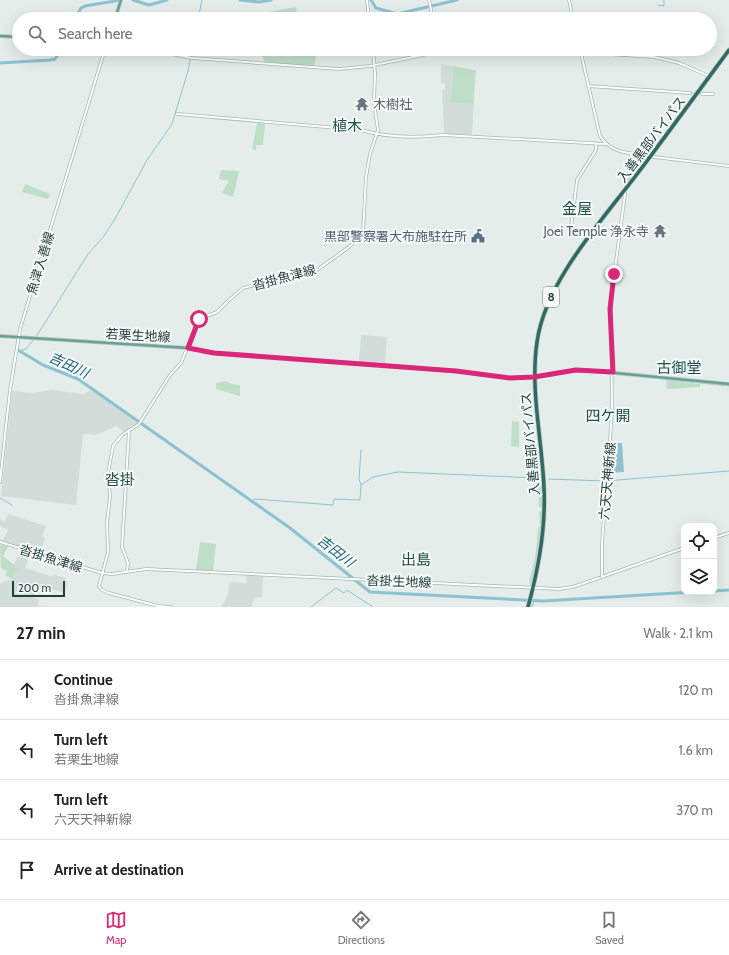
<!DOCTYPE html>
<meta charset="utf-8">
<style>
:root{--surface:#fff;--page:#f6f6f6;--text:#222;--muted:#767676;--line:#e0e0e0;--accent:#db2777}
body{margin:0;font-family:Cabin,"Noto Sans JP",sans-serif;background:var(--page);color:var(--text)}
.controls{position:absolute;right:12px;bottom:12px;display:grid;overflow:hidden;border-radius:8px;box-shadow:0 4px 16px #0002}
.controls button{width:36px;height:36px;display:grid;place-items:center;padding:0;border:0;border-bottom:1px solid var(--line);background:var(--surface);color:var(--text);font:20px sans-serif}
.scale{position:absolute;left:12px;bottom:10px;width:53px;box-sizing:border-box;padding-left:4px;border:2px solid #243f39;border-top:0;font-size:11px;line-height:14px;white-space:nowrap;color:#243f39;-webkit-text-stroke:3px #f5faf8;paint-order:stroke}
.stop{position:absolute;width:12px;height:12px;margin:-9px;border:3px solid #db2777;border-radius:50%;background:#fff}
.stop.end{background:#db2777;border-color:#fff;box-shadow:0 1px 4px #0008}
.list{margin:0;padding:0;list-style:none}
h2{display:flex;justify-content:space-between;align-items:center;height:52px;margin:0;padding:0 16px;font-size:17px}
h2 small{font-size:13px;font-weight:400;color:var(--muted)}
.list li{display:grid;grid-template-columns:26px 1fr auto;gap:12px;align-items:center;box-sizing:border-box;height:60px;padding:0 16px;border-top:1px solid var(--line)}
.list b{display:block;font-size:15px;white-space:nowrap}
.list p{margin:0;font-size:13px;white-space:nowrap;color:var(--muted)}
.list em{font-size:13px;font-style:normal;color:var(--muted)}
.icon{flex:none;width:22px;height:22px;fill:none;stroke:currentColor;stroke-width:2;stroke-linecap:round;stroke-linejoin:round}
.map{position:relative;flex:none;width:729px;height:607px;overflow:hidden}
.search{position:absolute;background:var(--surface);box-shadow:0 4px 16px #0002;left:12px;right:12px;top:12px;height:44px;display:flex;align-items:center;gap:10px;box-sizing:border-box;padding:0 14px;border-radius:22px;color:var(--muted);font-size:15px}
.sheet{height:292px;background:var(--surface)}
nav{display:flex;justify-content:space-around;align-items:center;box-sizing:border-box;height:56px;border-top:1px solid var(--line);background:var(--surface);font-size:11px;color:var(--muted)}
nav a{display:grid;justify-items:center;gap:2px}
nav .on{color:var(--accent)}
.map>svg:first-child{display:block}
.built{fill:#d2ddd9}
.green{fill:#bedec8}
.water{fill:#8ec2d1}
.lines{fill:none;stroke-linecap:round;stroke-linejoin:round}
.stream{stroke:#8ec2d1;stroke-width:1}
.river{stroke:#8ec2d1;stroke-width:3}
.secondary-tunnel{stroke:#becac7;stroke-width:2;stroke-dasharray:2 1;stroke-linecap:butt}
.secondary-casing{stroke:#a3b9b2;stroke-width:3.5}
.primary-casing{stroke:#c2c9c8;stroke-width:4}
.highway-casing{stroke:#c2c9c8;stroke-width:5}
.secondary{stroke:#fff;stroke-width:2}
.primary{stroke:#6aa297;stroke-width:2.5}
.highway{stroke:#306b62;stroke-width:3.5}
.route{stroke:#db2777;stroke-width:5}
.labels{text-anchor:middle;stroke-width:4;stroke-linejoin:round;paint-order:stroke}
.shield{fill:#f5faf8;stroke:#637772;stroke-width:1}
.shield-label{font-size:12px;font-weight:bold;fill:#243f39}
.worship-label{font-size:13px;fill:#5b616d;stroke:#f5faf8;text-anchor:start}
.street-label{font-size:13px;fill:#243f39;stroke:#f5faf8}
.service-label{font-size:13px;fill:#4e5e75;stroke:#f5faf8;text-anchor:end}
.water-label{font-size:14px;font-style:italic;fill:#1f657a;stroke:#f5faf8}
.quarter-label{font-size:15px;fill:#205148;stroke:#f5faf8}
</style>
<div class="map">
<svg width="729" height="607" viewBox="0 0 729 607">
<rect width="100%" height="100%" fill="#e4edea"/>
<path class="built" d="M 441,64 L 476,70 L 472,135 L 446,134 L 444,132 L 442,90 L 445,90 L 445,83 L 441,83 Z
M 361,335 L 387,337 L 385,364 L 359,362 Z
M 52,390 L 84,394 L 91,390 L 138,423 L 123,432 L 117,426 L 95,435 L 83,434 L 76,505 L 1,496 L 12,391 L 32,393 Z
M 8,514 L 46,526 L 42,536 L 45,538 L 40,553 L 2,541 L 8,530 L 0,526 L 0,519 L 4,522 Z
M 20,550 L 31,553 L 25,568 L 53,577 L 54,575 L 66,578 L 65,581 L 68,582 L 64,593 L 48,588 L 35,589 L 34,598 L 39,599 L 38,606 L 52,607 L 0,607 L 0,585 L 3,582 L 12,579 L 18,568 L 14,565 Z
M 246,575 L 263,576 L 262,597 L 256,597 L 252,603 L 252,607 L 221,607 L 228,595 L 229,582 L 246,583 Z"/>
<path class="green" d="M 296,7 L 297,13 L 319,16 L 320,19 L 265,19 L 267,12 Z
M 263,49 L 317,49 L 314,67 L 265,62 L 262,56 Z
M 454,67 L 475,71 L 473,104 L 451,102 Z
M 257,123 L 265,124 L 263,145 L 256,145 L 256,150 L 252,149 Z
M 221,170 L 239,171 L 233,197 L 222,193 L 229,181 L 219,179 Z
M 25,184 L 50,194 L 48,199 L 22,192 Z
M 666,380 L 700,384 L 700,387 L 667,389 Z
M 225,381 L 232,384 L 240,385 L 240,396 L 216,389 L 216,383 Z
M 512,421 L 519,422 L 519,447 L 511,446 Z
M 535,450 L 540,450 L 544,509 L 539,507 L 537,481 L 539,479 L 537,476 Z
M 541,511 L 544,511 L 540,552 L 533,585 L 531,586 L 529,580 C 535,562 537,547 538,527 L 540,527 L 539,512 Z
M 200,542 L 216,544 L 213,571 L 196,570 Z
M 0,544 L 8,547 L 3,556 L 18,568 L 12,579 L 5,575 L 7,571 L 1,568 Z"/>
<path class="water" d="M 613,443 L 622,443 L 624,472 L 610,473 Z"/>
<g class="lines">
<path class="stream" d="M 658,5 L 664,6 L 664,0
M 198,19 L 202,0
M 36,337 L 88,254 L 104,236 L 115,219 L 147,160 L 172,124 L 188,71 L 192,49
M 19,351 L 26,349 L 34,339
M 637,376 L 729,386
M 549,479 L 605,481 L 729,471
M 361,485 L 373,477 L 398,472 L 537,478
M 0,498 L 12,505
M 251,501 L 255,499 L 333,505 L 334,499 L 360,500 L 361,485 L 359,479 L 361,450
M 311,607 L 336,588 L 344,593 L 347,590 L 373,607
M 532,607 L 534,601"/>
<path class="river" d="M 133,0 L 149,5 L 167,0
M 240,0 L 259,2 L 271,0
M 371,0 L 376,8 L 397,14 L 457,0
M 75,19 L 81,8 L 85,6 L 121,0
M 0,63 L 50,60 L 55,59 L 62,49
M 18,350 L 43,365 L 78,379 L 290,528 L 370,592 L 543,601 L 694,592
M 714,591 L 729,590"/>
<path class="secondary-tunnel" d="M 690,93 L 702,94
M 626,186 L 628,178"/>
<g class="secondary-casing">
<path id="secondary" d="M 367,0 L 369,19
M 429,0 L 433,19
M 569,0 L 573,19
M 145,49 L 192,58 L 339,69 L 370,66 L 452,49
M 531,49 L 654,57 L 679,63 L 709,76
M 580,49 L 600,136 C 610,152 626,153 644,155
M 588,86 L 690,93
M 702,94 L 713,94
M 177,114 L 361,130 C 388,138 414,138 443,135 L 605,144
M 654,157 L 729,166
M 628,178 L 631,154
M 570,236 L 577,180 L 596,150 L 596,145
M 0,482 L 10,390 L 20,329 L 105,49
M 714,538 L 729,533
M 0,542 L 102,573 L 112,574 L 146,569 L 559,589 L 573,587 L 684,548
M 127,571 L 128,563 L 122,547 L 129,430
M 602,577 L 602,543 L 612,413 L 611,299 L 625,194
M 171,607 L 158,606 L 109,593 L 102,590 L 99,586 L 108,552 L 107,523 L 110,496 L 108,473 L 113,446 L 122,435 L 139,424 L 170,375 L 181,363 L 199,319 L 217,312 L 227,302 L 243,288 L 317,270 L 349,247 L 363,233 L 366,177 L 370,154 L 378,130 L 374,103 L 375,74 L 373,49"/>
</g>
<g class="primary-casing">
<path id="primary" d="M 115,19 L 121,0
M 0,36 L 19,37
M 0,336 L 188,348 L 215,353 L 456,371 L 510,378 L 534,377 L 566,371 L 584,370 L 729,384"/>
</g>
<g class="highway-casing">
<path id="highway" d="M 528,607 C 539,567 546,529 544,488 C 542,439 530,390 537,342 C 545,283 599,224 634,178 C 666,136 697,93 729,50"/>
</g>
<use href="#secondary" class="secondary"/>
<use href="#primary" class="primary"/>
<use href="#highway" class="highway"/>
</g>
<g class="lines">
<path class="route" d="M 199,319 L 188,348 L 214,353 L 456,371 L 510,378 L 534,377 L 576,370 L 613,372 L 610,309 L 614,274"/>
</g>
<defs>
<g id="temple-bare" transform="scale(1.08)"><path d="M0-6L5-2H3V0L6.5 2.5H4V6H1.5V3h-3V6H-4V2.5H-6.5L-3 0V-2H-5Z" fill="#6b7280" stroke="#f5faf8" stroke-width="2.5" paint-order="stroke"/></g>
<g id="civic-bare" transform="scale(1.08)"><path d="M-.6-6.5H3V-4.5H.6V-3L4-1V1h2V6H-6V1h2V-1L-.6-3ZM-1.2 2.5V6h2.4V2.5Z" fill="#5c6f8a" stroke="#f5faf8" stroke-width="2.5" paint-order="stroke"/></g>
</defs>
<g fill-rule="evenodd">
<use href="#temple-bare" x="362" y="104"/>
<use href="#temple-bare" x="660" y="231"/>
<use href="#civic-bare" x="478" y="236"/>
</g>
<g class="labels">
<rect class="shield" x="543" y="287" width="16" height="20" rx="3"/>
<g class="shield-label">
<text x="551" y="301">8</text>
</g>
<g class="worship-label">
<text x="373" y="109">木樹社</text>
<text x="649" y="236" text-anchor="end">Joei Temple 浄永寺</text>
</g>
<g class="street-label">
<text transform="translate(651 139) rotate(-53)" y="5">入善黒部バイパス</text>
<text transform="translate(40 263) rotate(-73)" y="5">魚津入善線</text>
<text transform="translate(284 277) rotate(-15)" y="5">沓掛魚津線</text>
<text transform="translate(138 335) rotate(3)" y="5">若栗生地線</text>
<text transform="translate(530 444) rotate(-95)" y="5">入善黒部バイパス</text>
<text transform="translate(607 481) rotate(-85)" y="5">六天天神新線</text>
<text transform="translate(51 558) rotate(17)" y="5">沓掛魚津線</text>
<text transform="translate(399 581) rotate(2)" y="5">沓掛生地線</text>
</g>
<g class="service-label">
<text x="467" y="241">黒部警察署大布施駐在所</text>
</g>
<g class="water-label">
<text transform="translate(69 365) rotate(25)" y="5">吉田川</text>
<text transform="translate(336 551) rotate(38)" y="5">吉田川</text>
</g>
<g class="quarter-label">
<text x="347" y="131">植木</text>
<text x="577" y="214">金屋</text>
<text x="679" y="373">古御堂</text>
<text x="608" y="421">四ケ開</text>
<text x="120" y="485">沓掛</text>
<text x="416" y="565">出島</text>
</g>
</g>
</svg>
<div class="controls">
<button><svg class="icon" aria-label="locate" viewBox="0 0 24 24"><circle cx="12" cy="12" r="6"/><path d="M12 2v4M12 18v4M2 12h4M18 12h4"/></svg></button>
<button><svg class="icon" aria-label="layers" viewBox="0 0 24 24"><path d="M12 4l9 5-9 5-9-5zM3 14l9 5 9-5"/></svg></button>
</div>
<div class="scale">200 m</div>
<div class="stop" style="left:199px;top:319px"></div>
<div class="stop end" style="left:614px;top:274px"></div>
<div class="search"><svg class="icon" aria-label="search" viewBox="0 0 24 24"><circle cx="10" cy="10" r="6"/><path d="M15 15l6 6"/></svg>Search here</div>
</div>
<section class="sheet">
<h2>27 min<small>Walk · 2.1 km</small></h2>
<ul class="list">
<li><svg class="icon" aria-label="ahead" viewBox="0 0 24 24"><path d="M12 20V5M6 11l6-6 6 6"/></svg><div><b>Continue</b><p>沓掛魚津線</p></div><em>120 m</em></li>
<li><svg class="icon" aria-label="left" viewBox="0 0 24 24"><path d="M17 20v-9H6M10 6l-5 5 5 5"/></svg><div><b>Turn left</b><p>若栗生地線</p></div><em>1.6 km</em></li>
<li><svg class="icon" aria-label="left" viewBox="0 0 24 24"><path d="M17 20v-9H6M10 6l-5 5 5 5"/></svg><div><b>Turn left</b><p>六天天神新線</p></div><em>370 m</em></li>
<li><svg class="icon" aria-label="arrive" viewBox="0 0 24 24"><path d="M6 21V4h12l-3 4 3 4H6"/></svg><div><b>Arrive at destination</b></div></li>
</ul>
</section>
<nav>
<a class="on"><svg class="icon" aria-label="map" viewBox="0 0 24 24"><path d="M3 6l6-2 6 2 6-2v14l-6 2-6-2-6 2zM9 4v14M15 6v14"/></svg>Map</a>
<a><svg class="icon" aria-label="directions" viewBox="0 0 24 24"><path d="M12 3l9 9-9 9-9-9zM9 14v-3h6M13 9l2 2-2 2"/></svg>Directions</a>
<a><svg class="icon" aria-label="saved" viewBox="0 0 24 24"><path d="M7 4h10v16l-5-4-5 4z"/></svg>Saved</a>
</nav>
